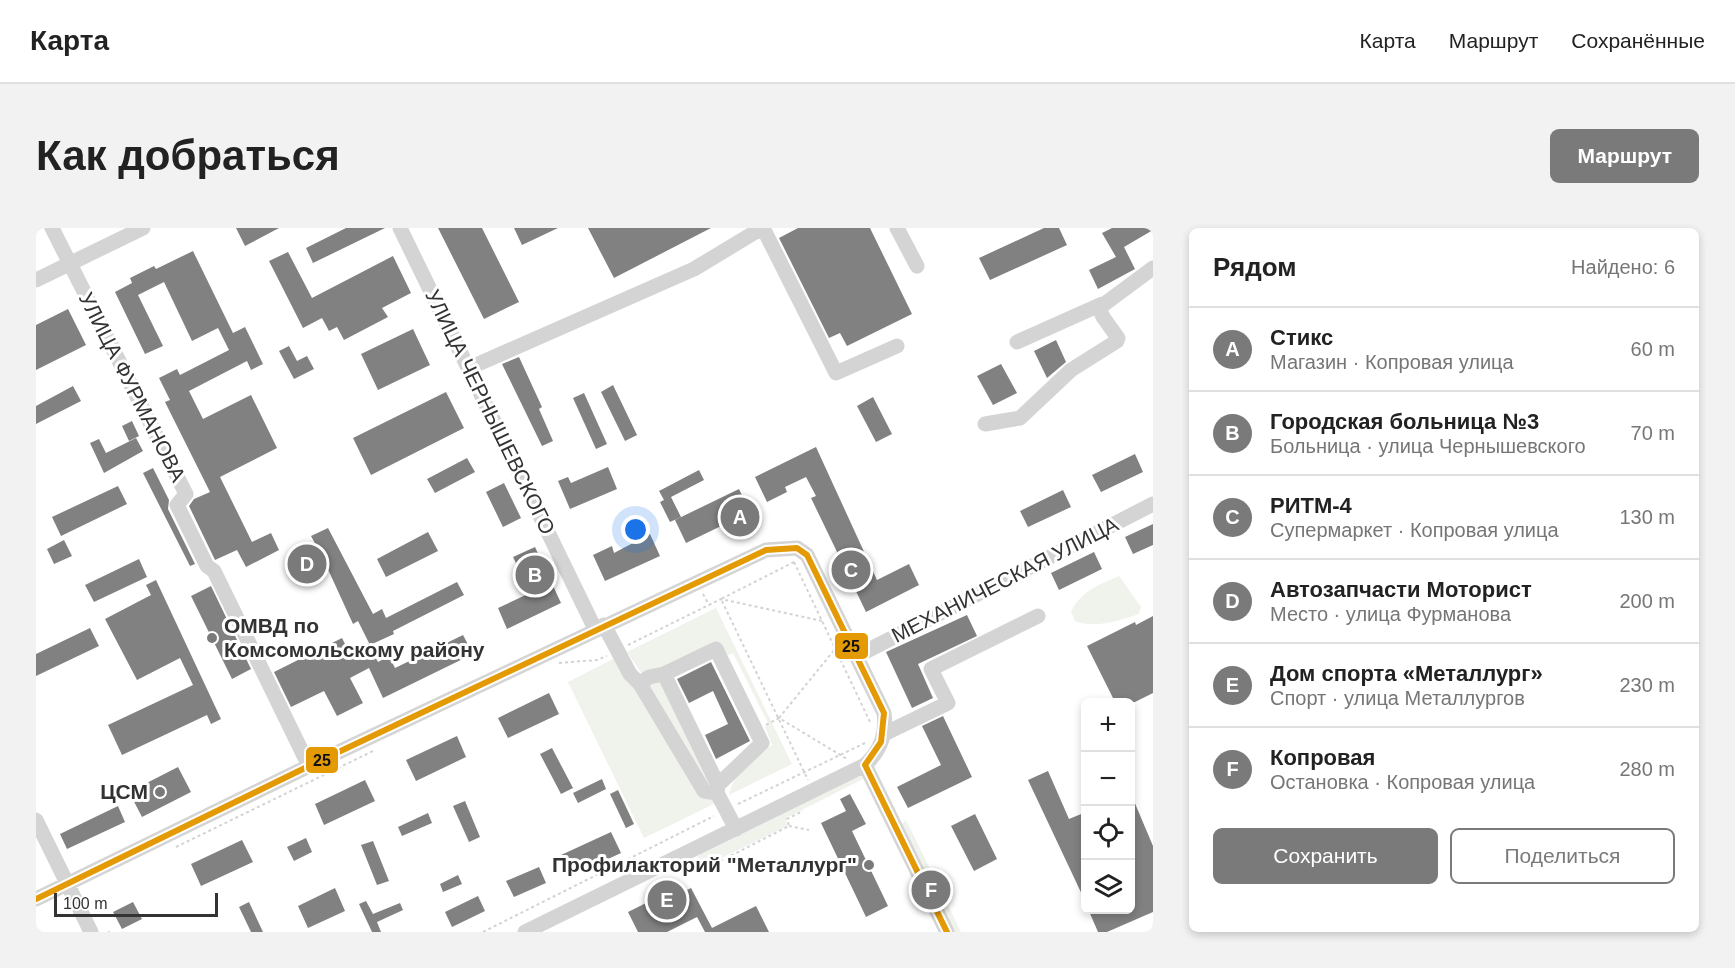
<!DOCTYPE html>
<html lang="ru">
<meta charset="utf-8">
<style>
:root{--surface:#fff;--page:#f2f2f2;--text:#222;--muted:#767676;--line:#e0e0e0;--accent:#7a7a7a}
body{margin:0;font-family:Arial,sans-serif;background:var(--page);color:var(--text)}
.controls{position:absolute;right:18px;bottom:18px;display:grid;overflow:hidden;border-radius:9px;box-shadow:0 3px 9px #0003}
.controls button{width:54px;height:54px;display:grid;place-items:center;padding:0;border:0;border-bottom:2px solid var(--line);background:var(--surface);color:var(--text);font:30px sans-serif}
.scale{position:absolute;left:18px;bottom:15px;width:164px;box-sizing:border-box;padding-left:6px;border:3px solid #333;border-top:0;font-size:16px;line-height:21px;white-space:nowrap;color:#333;-webkit-text-stroke:4px #fff;paint-order:stroke}
.you{position:absolute;left:600px;top:302px;width:21px;height:21px;margin:-15px;border:4px solid #fff;border-radius:50%;background:#1a73e8;box-shadow:0 0 0 9px #1a73e833}
.badge{display:grid;place-items:center;width:39px;height:39px;border-radius:50%;background:var(--accent);color:#fff;font-size:20px;font-weight:700}
.pin{position:absolute;translate:-50% -50%;border:3px solid #fff;box-shadow:0 2px 6px #0006}
.list{margin:0;padding:0;list-style:none}
h2{display:flex;justify-content:space-between;align-items:center;height:78px;margin:0;padding:0 24px;font-size:26px}
h2 small{font-size:20px;font-weight:400;color:var(--muted)}
.list li{display:grid;grid-template-columns:39px 1fr auto;gap:18px;align-items:center;box-sizing:border-box;height:84px;padding:0 24px;border-top:2px solid var(--line)}
.list b{display:block;font-size:22px;white-space:nowrap}
.list p{margin:0;font-size:20px;white-space:nowrap;color:var(--muted)}
.list em{font-size:20px;font-style:normal;color:var(--muted)}
.actions{display:flex;gap:12px;padding:18px 24px}
.actions a{flex:1;padding:14px 0;border:2px solid var(--accent);border-radius:9px;text-align:center;font-size:21px;color:var(--accent)}
.actions .main{background:var(--accent);color:#fff}
.icon{flex:none;width:33px;height:33px;fill:none;stroke:currentColor;stroke-width:2;stroke-linecap:round;stroke-linejoin:round}
.map{position:relative;flex:none;width:1117px;height:704px;overflow:hidden;border-radius:9px}
header{display:flex;align-items:center;gap:36px;box-sizing:border-box;height:84px;padding:0 30px;background:var(--surface);border-bottom:2px solid var(--line)}
header strong{font-size:28px}
nav{display:flex;gap:33px;margin-inline-start:auto;font-size:21px}
.intro{display:flex;align-items:center;justify-content:space-between;box-sizing:border-box;height:144px;padding:0 36px}
h1{margin:0;font-size:42px}
.button{padding:15px 27px;border-radius:9px;background:var(--accent);color:#fff;font-size:21px;font-weight:700}
main{display:flex;gap:36px;padding:0 36px}
aside{flex:1;background:var(--surface);border-radius:9px;box-shadow:0 3px 9px #0003}
.map>svg:first-child{display:block}
.green{fill:#f0f2ec}
.building{fill:#818181}
.lines{fill:none;stroke-linecap:round;stroke-linejoin:round}
.path{stroke:#d3d3d3;stroke-width:2;stroke-dasharray:3 3;stroke-linecap:butt}
.minor{stroke:#d4d4d4;stroke-width:15}
.bus-1-casing{stroke:#fff;stroke-width:10}
.bus-1{stroke:#e39a05;stroke-width:6}
.poi-dot{fill:#7a7a7a;stroke:#fff;stroke-width:2}
.labels{text-anchor:middle;stroke-width:6;stroke-linejoin:round;paint-order:stroke}
.street-label{font-size:21px;fill:#333;stroke:#fff}
.poi-label{font-size:21px;font-weight:bold;fill:#333;stroke:#fff;text-anchor:end}
.line-badge{stroke:#fff;stroke-width:2}
.pale-badge-label{font-size:16px;text-anchor:middle;font-weight:bold;fill:#111}
</style>
<header>
<strong>Карта</strong>
<nav><a>Карта</a><a>Маршрут</a><a>Сохранённые</a></nav>
</header>
<div class="intro"><h1>Как добраться</h1><a class="button">Маршрут</a></div>
<main>
<div class="map">
<svg width="1117" height="704" viewBox="0 0 1117 704">
<rect width="100%" height="100%" fill="#fff"/>
<path class="green" d="M 1083,348 L 1105,379 L 1103,386 C 1085,392 1059,401 1039,393 L 1035,384 C 1045,363 1063,357 1083,348 Z
M 680,380 L 756,536 L 693,567 C 697,544 719,531 736,517 L 729,499 L 733,497 L 697,425 L 689,428 L 682,415 L 627,442 L 606,446 L 591,424 Z
M 583,428 L 680,575 L 608,610 L 532,454 Z
M 624,452 L 674,548 L 673,559 L 611,457 Z
M 825,546 L 827,551 L 750,590 L 751,598 L 661,642 L 658,640 L 663,627 Z
M 869,592 L 872,596 L 925,704 L 918,704 L 866,597 Z"/>
<path class="building" d="M 200,0 L 243,0 L 209,18 Z
M 310,0 L 349,0 L 277,35 L 270,20 Z
M 402,0 L 446,0 L 483,74 L 448,91 Z
M 478,0 L 522,0 L 486,17 Z
M 552,0 L 675,0 L 578,50 Z
M 762,0 L 834,0 L 876,86 L 811,118 L 804,105 L 793,110 L 743,10 Z
M 1008,0 L 1023,0 L 1031,17 L 954,52 L 943,30 Z
M 1076,0 L 1117,0 L 1117,2 L 1088,19 L 1099,41 L 1062,61 L 1053,42 L 1080,29 L 1066,5 Z
M 157,23 L 197,105 L 209,99 L 227,136 L 215,142 L 211,133 L 153,163 L 167,191 L 215,167 L 241,220 L 184,249 L 216,314 L 235,305 L 243,322 L 210,339 L 201,322 L 179,332 L 153,278 L 158,271 L 174,264 L 129,174 L 134,172 L 123,150 L 141,141 L 144,147 L 193,122 L 182,100 L 156,113 L 128,54 L 102,67 L 127,118 L 109,126 L 79,64 L 96,55 L 94,50 L 118,38 L 120,41 Z
M 252,24 L 276,70 L 357,28 L 375,65 L 346,80 L 352,89 L 308,112 L 301,99 L 293,103 L 286,90 L 267,100 L 233,33 Z
M 32,81 L 50,117 L 0,142 L 0,97 Z
M 377,101 L 394,137 L 342,162 L 325,126 Z
M 1020,112 L 1030,134 L 1011,150 L 998,123 Z
M 253,118 L 261,133 L 271,128 L 278,141 L 258,151 L 243,123 Z
M 483,129 L 506,179 L 503,181 L 517,213 L 506,218 L 466,136 Z
M 965,136 L 981,165 L 957,177 L 941,148 Z
M 577,157 L 601,207 L 589,213 L 565,164 Z
M 37,158 L 45,173 L 0,196 L 0,178 Z
M 410,164 L 428,200 L 335,247 L 317,210 Z
M 548,165 L 571,216 L 560,221 L 537,170 Z
M 837,169 L 856,206 L 840,214 L 821,178 Z
M 96,193 L 103,208 L 93,213 L 86,198 Z
M 100,210 L 107,223 L 68,245 L 54,215 L 63,211 L 70,225 Z
M 780,219 L 841,352 L 873,336 L 883,357 L 830,384 L 775,270 L 780,268 L 770,249 L 749,259 L 751,264 L 731,274 L 719,249 Z
M 1099,226 L 1107,244 L 1065,264 L 1056,247 Z
M 431,230 L 439,244 L 399,265 L 391,251 Z
M 572,239 L 581,261 L 534,281 L 522,253 L 532,249 L 535,255 Z
M 117,240 L 133,272 L 132,281 L 159,336 L 154,338 L 107,245 Z
M 663,242 L 668,252 L 635,269 L 645,289 L 634,294 L 624,274 L 628,272 L 623,263 Z
M 468,255 L 485,290 L 467,299 L 450,264 Z
M 82,258 L 91,276 L 25,308 L 16,289 Z
M 703,261 L 714,284 L 650,315 L 639,292 Z
M 1027,262 L 1035,279 L 992,299 L 984,283 Z
M 1117,296 L 1117,317 L 1097,326 L 1089,309 Z
M 292,300 L 337,386 L 346,381 L 350,390 L 421,354 L 428,367 L 357,403 L 358,406 L 334,417 L 322,393 L 317,396 L 290,337 L 271,346 L 263,331 L 282,321 L 275,308 Z
M 392,304 L 402,323 L 350,349 L 341,331 Z
M 614,306 L 624,328 L 569,353 L 557,327 L 576,318 L 578,325 Z
M 28,312 L 36,328 L 18,336 L 11,321 Z
M 499,319 L 525,375 L 471,401 L 462,380 L 494,365 L 477,329 Z
M 1058,324 L 1066,341 L 1023,362 L 1015,345 Z
M 103,331 L 111,349 L 58,374 L 49,357 Z
M 120,352 L 185,491 L 175,496 L 171,487 L 86,527 L 72,497 L 157,457 L 144,430 L 101,452 L 69,391 L 115,367 L 110,357 Z
M 175,358 L 215,441 L 196,451 L 155,368 Z
M 931,387 L 941,408 L 882,436 L 897,470 L 876,480 L 850,424 Z
M 1117,388 L 1117,465 L 1099,474 L 1079,474 L 1051,418 L 1099,394 L 1100,397 Z
M 54,400 L 63,418 L 0,448 L 0,426 Z
M 427,407 L 437,426 L 347,470 L 333,440 L 314,450 L 327,475 L 301,488 L 288,463 L 255,479 L 238,444 L 306,410 L 313,424 L 333,415 L 342,434 L 353,428 L 359,440 Z
M 675,434 L 714,513 L 680,531 L 669,507 L 692,496 L 677,463 L 653,475 L 641,451 Z
M 513,465 L 523,486 L 472,510 L 462,490 Z
M 907,488 L 936,549 L 872,580 L 861,559 L 905,537 L 886,498 Z
M 421,508 L 430,529 L 380,553 L 370,532 Z
M 516,520 L 537,560 L 525,566 L 504,526 Z
M 142,539 L 155,564 L 106,589 L 93,564 Z
M 1012,543 L 1033,591 L 1050,584 L 1050,675 L 992,552 Z
M 566,551 L 570,561 L 542,575 L 537,565 Z
M 329,552 L 339,573 L 288,597 L 279,576 Z
M 582,562 L 598,596 L 590,600 L 574,566 Z
M 814,566 L 830,596 L 816,603 L 852,678 L 830,689 L 785,595 L 810,583 L 804,571 Z
M 1095,566 L 1117,618 L 1117,684 L 1071,704 L 1062,704 L 1052,681 L 1095,681 Z
M 429,573 L 444,609 L 433,614 L 417,578 Z
M 82,578 L 89,594 L 31,621 L 24,606 Z
M 392,585 L 396,595 L 366,608 L 362,599 Z
M 939,586 L 961,631 L 938,643 L 915,598 Z
M 575,604 L 585,625 L 535,648 L 525,627 Z
M 270,610 L 276,624 L 258,633 L 251,619 Z
M 206,612 L 217,634 L 165,658 L 155,636 Z
M 337,613 L 353,653 L 341,657 L 325,617 Z
M 503,639 L 510,655 L 478,669 L 470,653 Z
M 422,647 L 426,656 L 407,664 L 404,656 Z
M 299,660 L 309,683 L 272,700 L 262,678 Z
M 655,660 L 676,700 L 720,678 L 733,704 L 669,704 L 661,689 L 631,704 L 602,704 L 592,684 L 610,675 L 613,681 Z
M 442,668 L 449,683 L 416,699 L 409,684 Z
M 330,673 L 337,686 L 364,675 L 367,682 L 341,694 L 345,704 L 336,704 L 323,676 Z
M 97,674 L 106,691 L 86,701 L 77,684 Z
M 213,674 L 227,704 L 215,704 L 203,679 Z"/>
<g class="lines">
<path class="path" d="M 758,334 L 685,371 L 772,552
M 758,334 L 835,496
M 667,366 L 673,377
M 592,417 L 685,371 L 786,393
M 523,435 L 561,432 L 571,428
M 743,490 L 799,421
M 730,497 L 743,490 L 811,531
M 702,576 L 829,515
M 753,598 L 773,602
M 140,619 L 337,523
M 663,644 L 753,598 L 751,591 L 767,583
M 72,704 L 74,704
M 447,704 L 678,588"/>
<path class="minor" d="M 16,0 L 150,266 L 141,277 L 171,338 L 178,343 L 273,538
M 364,0 L 559,401
M 727,0 L 800,145 L 861,118
M 861,0 L 881,38
M 0,52 L 107,0
M 981,114 L 1066,76
M 433,140 L 658,41 L 726,0
M 949,196 L 984,190 L 1035,142 L 1081,113 L 1082,110 L 1067,89 L 1063,80 L 1117,40
M 568,397 L 594,446 L 604,456 L 668,563 L 681,565 L 700,601
M 821,428 L 1117,276
M 628,446 L 682,557
M 604,456 L 613,449 L 628,446 L 680,421 L 726,515 L 682,557 L 681,565
M 848,506 L 912,475 L 895,441 L 1002,388
M 0,592 L 55,704
M 0,671 L 273,538 L 730,322 L 761,320 L 771,327 L 848,485 C 851,507 844,523 829,537 L 911,704
M 489,704 L 829,537"/>
<g class="bus-1-casing">
<path id="bus-1" d="M 0,671 L 273,538 L 730,322 L 761,320 L 771,327 L 848,485 L 845,514 L 829,537 L 911,704"/>
</g>
<use href="#bus-1" class="bus-1"/>
</g>
<g class="poi-dot">
<circle cx="176" cy="410" r="6"/>
<circle cx="124" cy="564" r="6"/>
<circle cx="833" cy="637" r="6"/>
</g>
<g class="labels">
<g class="street-label">
<text transform="translate(96 159) rotate(63)" y="7">УЛИЦА ФУРМАНОВА</text>
<text transform="translate(454 184) rotate(64)" y="7">УЛИЦА ЧЕРНЫШЕВСКОГО</text>
<text transform="translate(969 352) rotate(-27)" y="7">МЕХАНИЧЕСКАЯ УЛИЦА</text>
</g>
<g class="poi-label">
<text x="188" y="405" text-anchor="start">ОМВД по<tspan x="188" dy="24">Комсомольскому району</tspan></text>
<text x="112" y="571">ЦСМ</text>
<text x="821" y="644">Профилакторий "Металлург"</text>
</g>
</g>
<g class="line-badge">
<rect x="798" y="404" width="35" height="28" rx="6" fill="#e39a05"/>
<rect x="269" y="518" width="34" height="28" rx="6" fill="#e39a05"/>
</g>
<g class="pale-badge-label">
<text x="815" y="424">25</text>
<text x="286" y="538">25</text>
</g>
</svg>
<div class="controls">
<button>+</button>
<button>−</button>
<button><svg class="icon" aria-label="locate" viewBox="0 0 24 24"><circle cx="12" cy="12" r="6"/><path d="M12 2v4M12 18v4M2 12h4M18 12h4"/></svg></button>
<button><svg class="icon" aria-label="layers" viewBox="0 0 24 24"><path d="M12 4l9 5-9 5-9-5zM3 14l9 5 9-5"/></svg></button>
</div>
<div class="scale">100 m</div>
<div class="you"></div>
<div class="pin badge" style="left:704px;top:289px">A</div>
<div class="pin badge" style="left:499px;top:347px">B</div>
<div class="pin badge" style="left:815px;top:342px">C</div>
<div class="pin badge" style="left:271px;top:336px">D</div>
<div class="pin badge" style="left:631px;top:672px">E</div>
<div class="pin badge" style="left:895px;top:662px">F</div>
</div>
<aside>
<h2>Рядом<small>Найдено: 6</small></h2>
<ul class="list">
<li><span class="badge">A</span><div><b>Стикс</b><p>Магазин · Копровая улица</p></div><em>60 m</em></li>
<li><span class="badge">B</span><div><b>Городская больница №3</b><p>Больница · улица Чернышевского</p></div><em>70 m</em></li>
<li><span class="badge">C</span><div><b>РИТМ-4</b><p>Супермаркет · Копровая улица</p></div><em>130 m</em></li>
<li><span class="badge">D</span><div><b>Автозапчасти Моторист</b><p>Место · улица Фурманова</p></div><em>200 m</em></li>
<li><span class="badge">E</span><div><b>Дом спорта «Металлург»</b><p>Спорт · улица Металлургов</p></div><em>230 m</em></li>
<li><span class="badge">F</span><div><b>Копровая</b><p>Остановка · Копровая улица</p></div><em>280 m</em></li>
</ul>
<div class="actions"><a class="main">Сохранить</a><a>Поделиться</a></div>
</aside>
</main>
